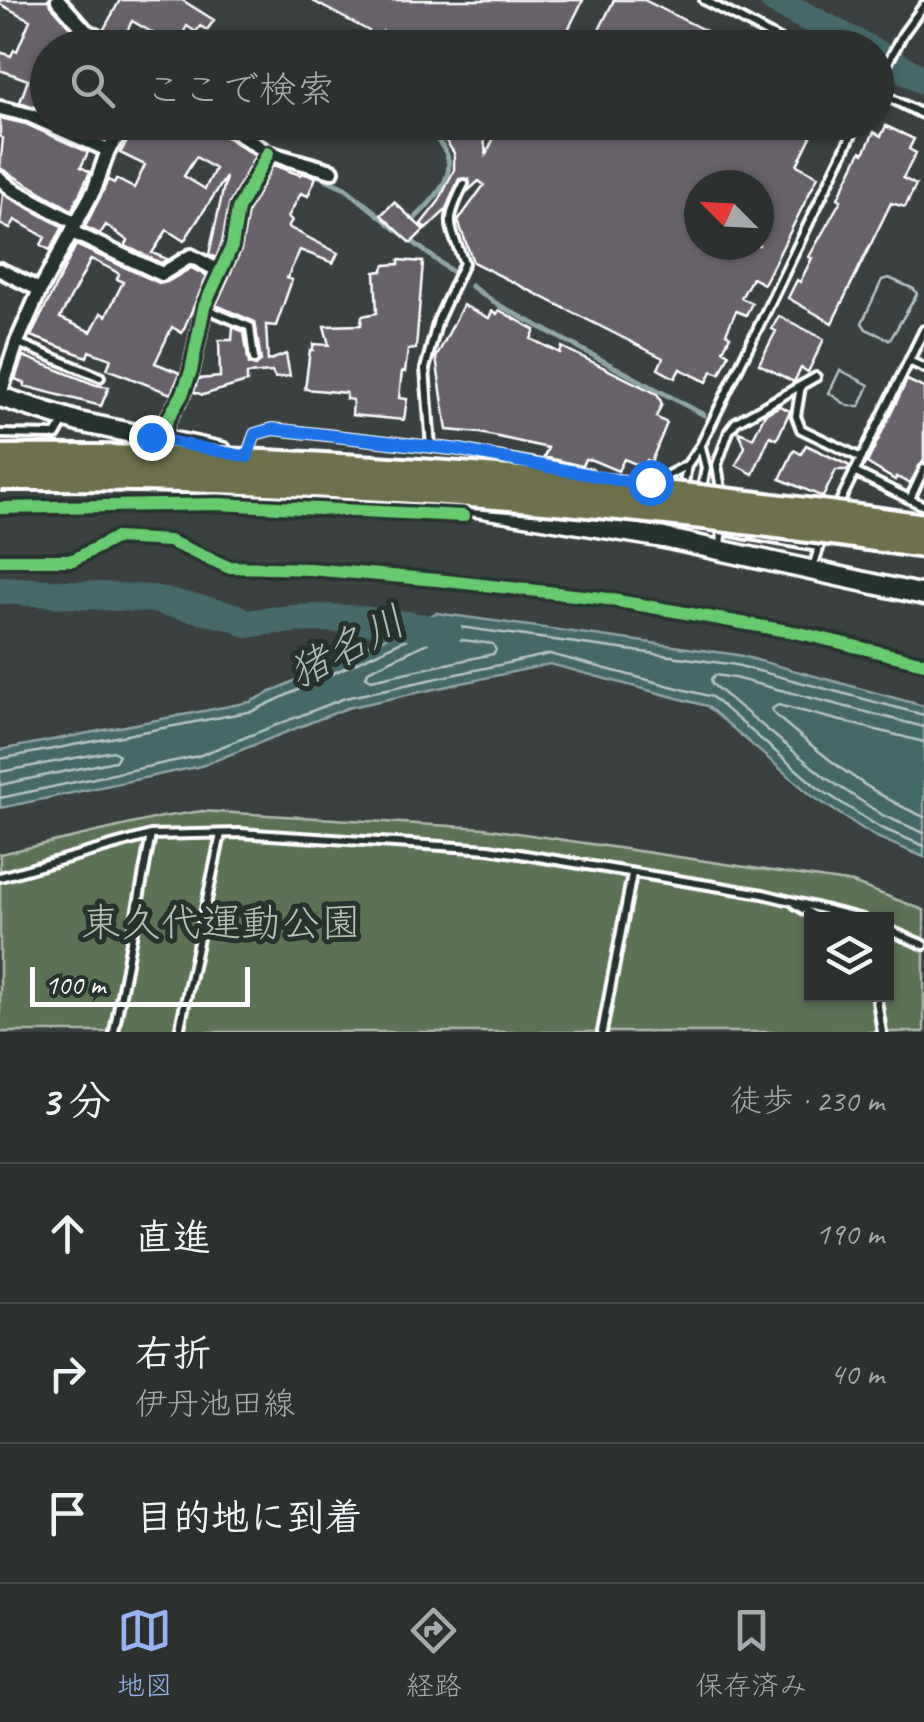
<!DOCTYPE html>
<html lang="ja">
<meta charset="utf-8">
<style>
:root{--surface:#2c3130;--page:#343938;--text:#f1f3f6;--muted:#a6a9ab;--line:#484c4c;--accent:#95b2f1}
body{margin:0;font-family:Caveat,"Klee One",sans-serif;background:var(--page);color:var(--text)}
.controls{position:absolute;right:30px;bottom:30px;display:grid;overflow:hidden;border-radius:0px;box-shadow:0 2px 8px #0004}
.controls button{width:90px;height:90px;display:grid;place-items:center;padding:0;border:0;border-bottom:2px solid var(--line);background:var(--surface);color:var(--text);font:50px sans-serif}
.compass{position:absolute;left:684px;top:170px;width:90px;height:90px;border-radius:50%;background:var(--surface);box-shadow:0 2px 8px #0004;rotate:294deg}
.scale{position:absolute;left:30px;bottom:25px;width:220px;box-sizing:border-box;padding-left:10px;border:5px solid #fff;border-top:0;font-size:28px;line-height:35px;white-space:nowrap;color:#fff;-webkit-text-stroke:8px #26332d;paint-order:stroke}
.stop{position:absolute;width:30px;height:30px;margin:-22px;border:8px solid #1a73e8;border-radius:50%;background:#fff}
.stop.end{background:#1a73e8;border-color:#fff;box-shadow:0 2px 10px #0008}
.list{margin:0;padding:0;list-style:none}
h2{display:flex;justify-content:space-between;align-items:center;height:130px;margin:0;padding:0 40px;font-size:42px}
h2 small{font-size:32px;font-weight:400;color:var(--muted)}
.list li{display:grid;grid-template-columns:65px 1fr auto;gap:30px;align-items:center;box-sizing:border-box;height:140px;padding:0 40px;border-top:2px solid var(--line)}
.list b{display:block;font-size:38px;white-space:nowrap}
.list p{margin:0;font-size:32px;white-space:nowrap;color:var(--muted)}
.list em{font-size:32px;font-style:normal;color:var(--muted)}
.icon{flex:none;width:55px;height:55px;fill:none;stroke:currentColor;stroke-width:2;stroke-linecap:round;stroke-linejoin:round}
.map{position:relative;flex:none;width:924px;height:1032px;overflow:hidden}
.search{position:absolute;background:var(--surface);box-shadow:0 2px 8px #0004;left:30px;right:30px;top:30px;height:110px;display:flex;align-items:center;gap:25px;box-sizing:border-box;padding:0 35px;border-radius:55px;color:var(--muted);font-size:38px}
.sheet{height:550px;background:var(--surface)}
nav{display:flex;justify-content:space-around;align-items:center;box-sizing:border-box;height:140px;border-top:2px solid var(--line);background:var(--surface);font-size:28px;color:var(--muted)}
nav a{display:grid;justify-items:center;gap:5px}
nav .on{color:var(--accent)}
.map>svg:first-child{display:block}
.green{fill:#5c7255;stroke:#aeb8aa;stroke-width:2.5;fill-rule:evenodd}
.water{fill:#446869;stroke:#8fa4a5;stroke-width:2.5}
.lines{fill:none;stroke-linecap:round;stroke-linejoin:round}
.shore{stroke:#b4c3c3;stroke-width:2.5}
.stream{stroke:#8fa4a5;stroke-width:5}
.river{stroke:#446869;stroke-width:28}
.building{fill:#68626b;stroke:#fff;stroke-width:2.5;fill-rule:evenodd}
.lane-casing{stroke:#fff;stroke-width:14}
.street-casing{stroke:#fff;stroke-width:20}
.secondary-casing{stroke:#fff;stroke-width:25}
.lane{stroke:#26332d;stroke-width:6}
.street{stroke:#26332d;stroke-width:12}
.secondary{stroke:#26332d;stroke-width:18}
.highway-bridge-casing{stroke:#fff;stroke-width:30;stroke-linecap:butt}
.highway-bridge{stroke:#6e714b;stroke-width:22}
.cycleway-casing{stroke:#26332d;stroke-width:19}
.cycleway{stroke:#67ca6e;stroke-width:12}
.route{stroke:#1a73e8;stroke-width:12}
.labels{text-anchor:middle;stroke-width:10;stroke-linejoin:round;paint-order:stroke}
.park-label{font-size:40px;fill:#b6c0b2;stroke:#26332d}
.water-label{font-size:42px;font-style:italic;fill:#abbbbc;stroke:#26332d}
</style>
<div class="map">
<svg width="924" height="1032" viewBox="0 0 924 1032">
<rect width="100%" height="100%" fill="#3a4140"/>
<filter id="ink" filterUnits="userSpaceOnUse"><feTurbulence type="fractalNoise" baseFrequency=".01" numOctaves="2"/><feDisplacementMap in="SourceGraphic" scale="20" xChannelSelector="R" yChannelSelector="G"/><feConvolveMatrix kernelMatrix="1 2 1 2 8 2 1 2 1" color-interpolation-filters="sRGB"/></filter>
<g filter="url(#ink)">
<path class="green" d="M 202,811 L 484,828 L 853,883 L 924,910 L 924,1032 L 0,1032 L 0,854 L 162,817 ZM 812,919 L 886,919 L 886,994 L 812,994 Z"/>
<path class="water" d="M 436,613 L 738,655 L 924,706 L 924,857 L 874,836 L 812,796 L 707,706 L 550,664 L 347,708 L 201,766 L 0,808 L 0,750 L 250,702 Z"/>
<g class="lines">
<path class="shore" d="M 889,278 L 914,289 L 917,294 L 890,340 L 866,329 L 862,323 L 882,280 Z
M 840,370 L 869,385 L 860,406 L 848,406 L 829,393 Z
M 440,637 L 493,644 L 496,650 L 493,654 L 371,680 L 366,677 L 368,671 Z
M 924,727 L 734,678 L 715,675 L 711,679 L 712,684 L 826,778 L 884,816 L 924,833
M 924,742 L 778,705 L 772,709 L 774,714 C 821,754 866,792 924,817
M 0,759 L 253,711 L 438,624 L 736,665 L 924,715
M 0,772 L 113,751 L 119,755 L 115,761 L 0,785
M 0,798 L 198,756 L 345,698 L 550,654 L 712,697 L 818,788 L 879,827 L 924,846"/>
<path class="stream" d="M 310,172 L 345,188 L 406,237
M 409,224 C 427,206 464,175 442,146 C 436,137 426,130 418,122
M 409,239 L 451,271
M 471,286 L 497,304 L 704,415"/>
<path class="river" d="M 774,0 L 866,48
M 876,53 L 924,81
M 0,590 L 153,599 L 235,617 L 247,624 C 316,613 379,619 448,632"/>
</g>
<path class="building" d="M 0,0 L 48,0 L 78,37 L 73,48 L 48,48 L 48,112 L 20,102 L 28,80 L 0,70 L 0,52 L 11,56 L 14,50 L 17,51 L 30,20 L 0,4 Z
M 120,0 L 182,0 L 214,20 L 207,30 L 200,26 L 196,32 L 187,26 L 176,46 L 132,21 L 123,39 L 104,29 Z
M 311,0 L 583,0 L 565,36 L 560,33 L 553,48 L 395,48 L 383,32 L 378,48 L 363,48 L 369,31 Z
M 614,0 L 644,0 L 740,48 L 590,48 Z
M 0,118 L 26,124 L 88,152 L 81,167 L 90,172 L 72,210 L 0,168 L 3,138 L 0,137 Z
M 139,122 L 211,122 L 216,130 L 255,156 L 229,205 L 222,243 L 216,258 L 209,254 L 226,177 L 184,241 L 167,230 L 152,253 L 167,259 L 161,263 L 125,246 L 128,241 L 106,225 L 100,234 L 85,227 L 108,180 L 114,183 L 116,179 L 134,188 L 145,165 L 120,153 ZM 196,157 L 215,169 L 205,189 L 184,176 Z
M 424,122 L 482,122 L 486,154 L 502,122 L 818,122 L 797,165 L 818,176 L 764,284 L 752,278 L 741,298 L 752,303 L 746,315 L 736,311 L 726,333 L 730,336 L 723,350 L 729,354 L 720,374 L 712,371 L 707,382 L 680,369 L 675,378 L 658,369 L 663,358 L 473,262 L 458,221 L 484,185 L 479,181 L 469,190 L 469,179 L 459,179 L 445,211 L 426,229 L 421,224 L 439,201 L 454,170 L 454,153 L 446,141 ZM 699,185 L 759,185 L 759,245 L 699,245 Z
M 886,126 L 914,139 L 909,149 L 916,153 L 903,178 L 916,185 L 905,207 L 891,203 L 832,323 L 788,298 L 797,280 L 800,282 L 812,258 L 809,257 L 841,200 L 838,198 L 861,151 L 864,153 L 874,132 L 881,136 Z
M 273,165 L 300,175 L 301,173 L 316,177 L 308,196 L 301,193 L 288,217 L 292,220 L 288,227 L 338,253 L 333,263 L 300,250 L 287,278 L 292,280 L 276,326 L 266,325 L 268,361 L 286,354 L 290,376 L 275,378 L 272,372 L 247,374 L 247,382 L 203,395 L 194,392 L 198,379 L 220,377 L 219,340 L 232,340 L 233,327 L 244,332 L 249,364 L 256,366 L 261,361 L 255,322 L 216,305 L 241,250 L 248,212 Z
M 3,194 L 63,227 L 50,250 L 41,245 L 45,237 L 15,220 L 10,229 L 0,224 Z
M 394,202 L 424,230 L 411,243 L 381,215 Z
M 76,245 L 159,283 L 167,282 L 191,268 L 207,276 L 182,333 L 172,327 L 155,363 L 180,373 L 171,394 L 107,369 L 111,359 L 89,351 L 87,357 L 31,336 ZM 91,259 L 113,270 L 119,274 L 117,279 L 123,282 L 106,316 L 101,313 L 91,332 L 60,318 Z
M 399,260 L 423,262 L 416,349 L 408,350 L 405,372 L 402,371 L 399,398 L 407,399 L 404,420 L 352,415 L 353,400 L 346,399 L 346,393 L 305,389 L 310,350 L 313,350 L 313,344 L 329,345 L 324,326 L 361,325 L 362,316 L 377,313 L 375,272 L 382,271 L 385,265 L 399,264 Z
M 463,305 L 489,318 L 492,311 L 497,314 L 499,310 L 535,330 L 531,339 L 560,353 L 562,347 L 657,394 L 662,404 L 656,417 L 667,423 L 651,462 L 647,460 L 643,467 L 624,459 L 618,471 L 592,460 L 585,459 L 582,466 L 544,457 L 548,448 L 480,433 L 447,430 L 436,358 Z
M 779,316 L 824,339 L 808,372 L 801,368 L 794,382 L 759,364 L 776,331 L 772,329 Z
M 23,356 L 96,385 L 109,387 L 101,406 L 24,386 L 25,383 L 15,379 Z
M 907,380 L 924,388 L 924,460 L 910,483 L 896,477 L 895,480 L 867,463 Z
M 780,406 L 790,411 L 777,439 L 770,436 L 753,474 L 736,465 L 745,447 L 739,432 L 753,438 L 765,414 Z
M 806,445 L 850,466 L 847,470 L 836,470 L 823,497 L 780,479 L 794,450 L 801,454 Z"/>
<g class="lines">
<g class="lane-casing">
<path id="lane" d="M 704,0 L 795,48
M 876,85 L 903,34 L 924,5
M 876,91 L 924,115
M 205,308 L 250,327 L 254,359
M 18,343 L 100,377
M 909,361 L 924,368
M 801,386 L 796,416 L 801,429 L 861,458
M 0,434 L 56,435 L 65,419
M 431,447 L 425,369 L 438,320 L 464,263 C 449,223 444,224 464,184
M 701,447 L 706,468 L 701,493
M 247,456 L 255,434 L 273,429 L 460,450 L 590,474
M 854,472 L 924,506
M 646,482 L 659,480 L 687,465
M 683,490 L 687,465 L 701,445 L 858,122
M 722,495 L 717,465 L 729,431 L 736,422 L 816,377
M 910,499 L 924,469
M 836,510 L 924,330
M 721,523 L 722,550
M 722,530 L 747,535
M 756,536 L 818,547
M 812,570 L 822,539
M 0,877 L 151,835 L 240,833 L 489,849 L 763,894 L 863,919
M 795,904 L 819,919
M 886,929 L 924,945
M 876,994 L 882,1032
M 114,1032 L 151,835
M 179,1032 L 221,834
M 602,1032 L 632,874"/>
</g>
<g class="street-casing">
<path id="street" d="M 58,0 L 86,31 L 118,48
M 0,108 L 29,115 L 108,150
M 221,122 L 268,153 L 332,171
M 0,179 L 12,189 L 76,223
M 72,232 L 162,274 L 191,256 L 221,272
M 0,270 L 40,290
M 0,394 L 17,342 L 40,290 L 95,188 L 108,150 L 129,122
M 162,440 L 167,420 L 182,395 L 191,371 L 204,307 L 232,246 L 238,209 L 268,153"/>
</g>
<g class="secondary-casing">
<path id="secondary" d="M 0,397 L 79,422 L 222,452
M 453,503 L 664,538 L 924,595"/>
</g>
<use href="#lane" class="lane"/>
<use href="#street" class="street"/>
<use href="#secondary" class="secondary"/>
<g class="highway-bridge-casing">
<path id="highway-bridge" d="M 0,457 C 310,454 618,482 924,526
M 0,478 C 310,476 618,501 924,546"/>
</g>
<use href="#highway-bridge" class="highway-bridge"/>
<g class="cycleway-casing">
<path id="cycleway" d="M 162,440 L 167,420 L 182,395 L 191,371 L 204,307 L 232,246 L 238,209 L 268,153
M 0,508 L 218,504 L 463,516
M 0,560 L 73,560 L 115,538 L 169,541 L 228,567 L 310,569 L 437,580 L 601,598 L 804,634 L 924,663"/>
</g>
<use href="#cycleway" class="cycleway"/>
</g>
</g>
<g class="lines" filter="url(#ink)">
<path class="route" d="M 151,437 L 247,457 L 255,434 L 273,429 L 460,450 L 617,480 L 650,482"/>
</g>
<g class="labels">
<g class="park-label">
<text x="221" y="936">東久代運動公園</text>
</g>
<g class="water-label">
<text transform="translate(346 646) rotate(-28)" y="15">猪名川</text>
</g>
</g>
</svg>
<div class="controls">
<button><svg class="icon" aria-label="layers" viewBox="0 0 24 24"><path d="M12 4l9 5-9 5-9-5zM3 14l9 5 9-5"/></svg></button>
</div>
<svg class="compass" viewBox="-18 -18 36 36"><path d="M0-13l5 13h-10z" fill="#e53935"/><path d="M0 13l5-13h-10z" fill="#a6a9ab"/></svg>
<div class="scale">100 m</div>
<div class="stop" style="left:650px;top:482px"></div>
<div class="stop end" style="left:151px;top:437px"></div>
<div class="search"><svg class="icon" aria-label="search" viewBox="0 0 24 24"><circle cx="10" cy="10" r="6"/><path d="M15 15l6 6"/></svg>ここで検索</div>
</div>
<section class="sheet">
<h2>3 分<small>徒歩 · 230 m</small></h2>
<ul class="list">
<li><svg class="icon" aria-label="ahead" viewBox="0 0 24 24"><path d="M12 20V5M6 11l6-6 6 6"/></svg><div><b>直進</b></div><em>190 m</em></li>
<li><svg class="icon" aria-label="right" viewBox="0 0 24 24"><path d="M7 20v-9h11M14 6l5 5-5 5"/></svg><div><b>右折</b><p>伊丹池田線</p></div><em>40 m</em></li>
<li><svg class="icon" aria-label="arrive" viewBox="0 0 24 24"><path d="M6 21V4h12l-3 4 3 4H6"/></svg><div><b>目的地に到着</b></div></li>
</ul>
</section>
<nav>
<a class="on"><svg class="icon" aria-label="map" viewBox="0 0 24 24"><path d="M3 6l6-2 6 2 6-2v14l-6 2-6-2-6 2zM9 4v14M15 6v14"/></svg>地図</a>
<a><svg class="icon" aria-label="directions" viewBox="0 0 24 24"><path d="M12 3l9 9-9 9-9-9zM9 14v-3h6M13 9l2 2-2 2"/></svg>経路</a>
<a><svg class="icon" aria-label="saved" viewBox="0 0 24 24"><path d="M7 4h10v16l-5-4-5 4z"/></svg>保存済み</a>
</nav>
